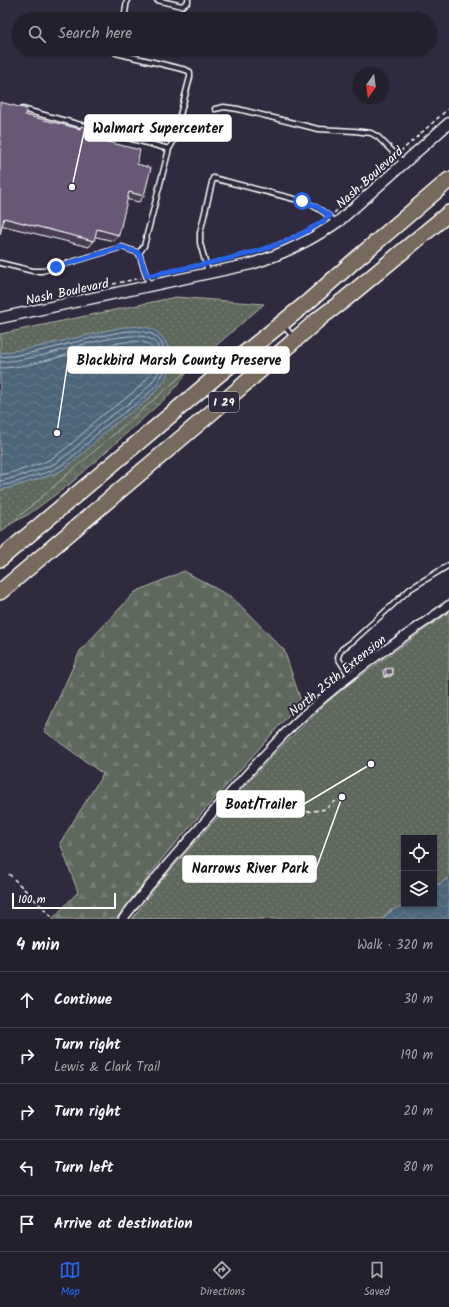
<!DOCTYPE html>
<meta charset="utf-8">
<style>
:root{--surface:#23202e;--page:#2f2d3a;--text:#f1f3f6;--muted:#a3a3aa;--line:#403e4a;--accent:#2563eb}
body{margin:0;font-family:Kalam,sans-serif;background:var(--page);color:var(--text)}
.controls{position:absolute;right:12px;bottom:12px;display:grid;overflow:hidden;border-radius:0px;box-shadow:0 1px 3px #0004}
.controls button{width:36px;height:36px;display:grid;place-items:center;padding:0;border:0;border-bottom:1px solid var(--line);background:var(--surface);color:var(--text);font:20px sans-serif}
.compass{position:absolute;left:353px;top:68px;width:36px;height:36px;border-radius:50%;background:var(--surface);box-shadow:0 1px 3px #0004;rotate:194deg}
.scale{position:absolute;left:12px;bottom:10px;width:104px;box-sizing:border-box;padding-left:4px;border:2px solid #fff;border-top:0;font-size:11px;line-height:14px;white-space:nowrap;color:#fff;-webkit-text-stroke:3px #2f2a3d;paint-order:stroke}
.stop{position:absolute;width:12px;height:12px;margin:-9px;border:3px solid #2563eb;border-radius:50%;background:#fff}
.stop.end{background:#2563eb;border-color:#fff;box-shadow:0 1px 4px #0008}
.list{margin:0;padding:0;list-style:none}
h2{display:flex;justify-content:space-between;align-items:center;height:52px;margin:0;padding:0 16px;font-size:17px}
h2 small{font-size:13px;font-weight:400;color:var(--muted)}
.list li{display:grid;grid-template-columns:26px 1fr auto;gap:12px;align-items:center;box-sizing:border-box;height:56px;padding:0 16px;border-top:1px solid var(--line)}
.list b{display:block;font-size:15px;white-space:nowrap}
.list p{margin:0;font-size:13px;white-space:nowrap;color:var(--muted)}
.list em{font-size:13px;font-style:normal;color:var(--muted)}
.icon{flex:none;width:22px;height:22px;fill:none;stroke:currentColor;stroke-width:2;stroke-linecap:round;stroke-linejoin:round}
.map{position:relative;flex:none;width:449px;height:919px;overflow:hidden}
.search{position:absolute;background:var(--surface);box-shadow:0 1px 3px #0004;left:12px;right:12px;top:12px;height:44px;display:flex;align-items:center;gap:10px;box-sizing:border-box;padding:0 14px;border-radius:22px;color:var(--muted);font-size:15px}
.sheet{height:332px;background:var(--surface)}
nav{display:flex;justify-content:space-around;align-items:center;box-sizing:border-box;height:56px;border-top:1px solid var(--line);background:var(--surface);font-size:11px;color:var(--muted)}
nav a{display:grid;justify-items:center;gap:2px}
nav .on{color:var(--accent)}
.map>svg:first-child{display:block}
.forest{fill:url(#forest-firs);stroke:#afb3ad}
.wetland{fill:url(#wetland-marsh);stroke:#afb3ad}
.park{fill:url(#park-dots);stroke:#afb3ad}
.water{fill:url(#water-waves);stroke:#95a3af}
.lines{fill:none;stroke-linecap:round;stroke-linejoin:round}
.shore{stroke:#b8c1c9;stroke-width:1}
.service-casing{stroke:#fff;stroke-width:7}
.minor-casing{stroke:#fff;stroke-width:11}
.tertiary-casing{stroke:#fff;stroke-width:13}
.motorway-casing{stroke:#fff;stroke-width:18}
.path{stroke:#fff;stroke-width:1.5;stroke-dasharray:4 3;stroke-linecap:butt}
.service{stroke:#2f2a3d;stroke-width:4}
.minor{stroke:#2f2a3d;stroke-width:8}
.tertiary{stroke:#2f2a3d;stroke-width:10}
.motorway{stroke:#77695c;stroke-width:15}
.wall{fill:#594d65;stroke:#fff}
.shaded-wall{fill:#483e52;stroke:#fff}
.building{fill:#675975;stroke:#fff}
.route{stroke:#2563eb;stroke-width:5}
.labels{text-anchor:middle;stroke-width:4;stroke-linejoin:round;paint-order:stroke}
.shield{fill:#2f2a3d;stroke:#c1bfc5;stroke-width:1}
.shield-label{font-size:12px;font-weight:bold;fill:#fff}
.street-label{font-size:13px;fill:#fff;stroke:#2f2a3d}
.leader{fill:none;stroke:#fff;stroke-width:1.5}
.callout-dot{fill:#fff;stroke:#2f2a3d;stroke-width:1.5}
.callout{fill:#fff;stroke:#fff;stroke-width:1.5}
.callout-label{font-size:14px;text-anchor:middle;font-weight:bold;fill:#111}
</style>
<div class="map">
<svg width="449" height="919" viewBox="0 0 449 919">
<defs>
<pattern id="forest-firs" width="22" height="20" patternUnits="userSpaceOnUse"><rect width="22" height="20" fill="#5f675b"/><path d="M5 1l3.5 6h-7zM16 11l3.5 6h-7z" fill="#777e74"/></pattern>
<pattern id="wetland-marsh" width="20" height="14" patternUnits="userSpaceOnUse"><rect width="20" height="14" fill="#5f675b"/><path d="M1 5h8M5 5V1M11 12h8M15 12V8" fill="none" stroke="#777e74"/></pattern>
<pattern id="park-dots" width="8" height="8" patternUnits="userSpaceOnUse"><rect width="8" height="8" fill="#5f675b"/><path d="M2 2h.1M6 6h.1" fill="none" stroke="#777e74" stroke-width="1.8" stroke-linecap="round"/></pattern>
<pattern id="water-waves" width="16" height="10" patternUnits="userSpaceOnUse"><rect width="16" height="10" fill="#4e6579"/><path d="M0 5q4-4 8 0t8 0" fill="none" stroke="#697c8d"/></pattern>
</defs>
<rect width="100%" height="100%" fill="#2f2a3d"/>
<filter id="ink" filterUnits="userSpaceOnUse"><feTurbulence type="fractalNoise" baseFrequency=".025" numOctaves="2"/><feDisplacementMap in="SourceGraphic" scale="8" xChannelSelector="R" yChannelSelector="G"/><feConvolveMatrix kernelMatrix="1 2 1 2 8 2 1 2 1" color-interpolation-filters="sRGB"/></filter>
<g filter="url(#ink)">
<path class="forest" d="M 184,571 L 233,598 L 284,650 L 301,701 L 166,854 L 116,919 L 52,919 L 78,892 L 60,843 L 103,774 L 44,731 L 80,651 L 135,592 Z"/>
<path class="wetland" d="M 193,362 L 183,379 L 168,396 L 70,484 L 29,514 L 9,525 Z"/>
<path class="park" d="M 176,297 L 264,304 L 0,533 L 0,334 Z
M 449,612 L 449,878 L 434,887 L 434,838 L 404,838 L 404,904 L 408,904 L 388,912 L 383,919 L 132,919 L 159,883 L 273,755 L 324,705 L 348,685 Z"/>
<path class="water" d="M 122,327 C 132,327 143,325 152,329 C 172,338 175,368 162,384 C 146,405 123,416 104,433 C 89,447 74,465 55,474 C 50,476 43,478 38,479 C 25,483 13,488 0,490 L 0,353 L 37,347 Z
M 449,878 L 449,919 L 383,919 C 396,902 415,904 434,904 L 434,887 Z"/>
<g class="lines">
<path class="shore" d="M 0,357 C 34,355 68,343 101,336 C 116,333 134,328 149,333 C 157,335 162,342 164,350 C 176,387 123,410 101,430 C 86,444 73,459 55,469 C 50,472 43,473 38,475 C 25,479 13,484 0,486
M 0,362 C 13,361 26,359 39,356 C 62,351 129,329 148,338 C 154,340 158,345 160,351 C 170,384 118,408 98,426 C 83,440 70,455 52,465 C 47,468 40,469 35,471 C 23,475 12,479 0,481
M 0,368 C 13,368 27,365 39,362 C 61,358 129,335 146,343 C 150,345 152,348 154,353 C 162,380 113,406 96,420 C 90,425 86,431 81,435 C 71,444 61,453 49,460 C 39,465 12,473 0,475"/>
<g class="service-casing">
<path id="service" d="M 157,0 L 182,6 L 188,2 L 188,0
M 124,19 L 127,0
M 117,49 L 116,53 L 186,70 L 190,72 L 190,77 L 173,142 L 169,149
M 22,109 L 169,149 L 144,246 L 139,253 L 149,285
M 215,109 L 224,107 L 238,109 L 318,129 L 354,131 L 371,133 L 378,137 L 404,163
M 0,263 L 33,271 L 42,271 L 122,247 L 139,253
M 208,272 L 200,243 L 200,233 L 213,178 L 302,201 C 316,206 326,212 336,223
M 284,326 L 294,338
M 350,677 L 338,658 L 339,654 L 342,649 L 353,641 L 410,589 L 449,565"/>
</g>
<g class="minor-casing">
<path id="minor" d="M 123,919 C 151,881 184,846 215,810 C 247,775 277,738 313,707 C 355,669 403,638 449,605"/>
</g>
<g class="tertiary-casing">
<path id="tertiary" d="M 0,318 L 251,264 C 283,254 312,240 339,221 L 449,123"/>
</g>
<g class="motorway-casing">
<path id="motorway" d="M 0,559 L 218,375 L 308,302 L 353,262 L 449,180
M 0,592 L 218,407 L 320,318 L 344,300 L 449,213"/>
</g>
<path class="path" d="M 400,152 L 449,108
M 334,213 L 393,159
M 310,228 L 324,220
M 211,262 L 259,251 L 305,231
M 152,275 L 201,264
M 113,284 L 141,278
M 307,812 L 326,809 L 332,803 L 344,797
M 9,874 L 54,919"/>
<use href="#service" class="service"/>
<use href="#minor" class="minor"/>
<use href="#tertiary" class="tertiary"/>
<use href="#motorway" class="motorway"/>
</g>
<path class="wall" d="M 385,669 L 393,674 L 391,676 L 384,677 L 383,671 Z"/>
<path class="shaded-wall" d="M 129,192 L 144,196 L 139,202 L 125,199 Z
M 4,218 L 94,241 L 89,247 L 0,225 Z
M 97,229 L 119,235 L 114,241 L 92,236 Z
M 393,674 L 391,676 L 384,677 L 386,675 Z"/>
<path class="building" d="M 0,102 L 27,109 L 25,115 L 80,129 L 81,126 L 106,132 L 104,141 L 140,150 L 137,164 L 151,168 L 144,196 L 129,192 L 119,235 L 97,229 L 94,241 L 4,218 L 0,235 Z
M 392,668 L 393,674 L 386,675 L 385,669 Z"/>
</g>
<g class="lines" filter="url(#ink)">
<path class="route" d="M 56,267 L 122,247 L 139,253 L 147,276 C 209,262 278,255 330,216 L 316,206 L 302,201"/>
</g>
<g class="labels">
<rect class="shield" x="209" y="392" width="30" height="20" rx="3"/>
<g class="shield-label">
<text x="224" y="406">I 29</text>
</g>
<g class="street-label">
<text transform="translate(369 177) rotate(-42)" y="5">Nash Boulevard</text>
<text transform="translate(67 291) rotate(-12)" y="5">Nash Boulevard</text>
<text transform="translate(337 675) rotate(-39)" y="5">North 25th Extension</text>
</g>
</g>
<path class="leader" d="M72 187L85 128M57 433L68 360M371 764L304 804M342 797L316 869"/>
<g class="callout-dot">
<circle cx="72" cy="187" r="4"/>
<circle cx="57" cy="433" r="4"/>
<circle cx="371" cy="764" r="4"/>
<circle cx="342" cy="797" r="4"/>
</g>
<g class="callout">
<rect x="85" y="115" width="146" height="26" rx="4"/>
<rect x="68" y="347" width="221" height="26" rx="4"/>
<rect x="217" y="791" width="87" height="26" rx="4"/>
<rect x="183" y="856" width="133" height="26" rx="4"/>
</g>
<g class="callout-label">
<text x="158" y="133">Walmart Supercenter</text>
<text x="179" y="365">Blackbird Marsh County Preserve</text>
<text x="261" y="809">Boat/Trailer</text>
<text x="250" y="873">Narrows River Park</text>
</g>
</svg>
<div class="controls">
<button><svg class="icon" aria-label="locate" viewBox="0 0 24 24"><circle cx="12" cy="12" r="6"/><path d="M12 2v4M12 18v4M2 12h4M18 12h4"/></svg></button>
<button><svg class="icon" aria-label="layers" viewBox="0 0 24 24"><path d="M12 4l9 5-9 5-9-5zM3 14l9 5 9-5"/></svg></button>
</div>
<svg class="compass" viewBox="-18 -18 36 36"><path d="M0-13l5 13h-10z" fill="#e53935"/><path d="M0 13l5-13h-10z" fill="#a3a3aa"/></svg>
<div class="scale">100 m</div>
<div class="stop" style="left:302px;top:201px"></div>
<div class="stop end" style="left:56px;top:267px"></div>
<div class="search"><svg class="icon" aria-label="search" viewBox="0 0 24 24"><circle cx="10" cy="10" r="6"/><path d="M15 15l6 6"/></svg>Search here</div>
</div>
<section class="sheet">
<h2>4 min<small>Walk · 320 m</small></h2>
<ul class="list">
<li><svg class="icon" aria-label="ahead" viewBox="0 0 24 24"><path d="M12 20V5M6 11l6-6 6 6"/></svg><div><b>Continue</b></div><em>30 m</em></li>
<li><svg class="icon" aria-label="right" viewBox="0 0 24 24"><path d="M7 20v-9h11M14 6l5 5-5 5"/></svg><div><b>Turn right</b><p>Lewis &amp; Clark Trail</p></div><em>190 m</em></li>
<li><svg class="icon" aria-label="right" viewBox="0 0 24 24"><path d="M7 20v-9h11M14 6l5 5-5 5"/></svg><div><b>Turn right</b></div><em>20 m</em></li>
<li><svg class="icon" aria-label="left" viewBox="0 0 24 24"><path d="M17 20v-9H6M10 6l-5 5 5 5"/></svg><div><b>Turn left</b></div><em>80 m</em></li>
<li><svg class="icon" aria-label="arrive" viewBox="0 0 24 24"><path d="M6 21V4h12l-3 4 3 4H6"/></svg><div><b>Arrive at destination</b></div></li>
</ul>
</section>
<nav>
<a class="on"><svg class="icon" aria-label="map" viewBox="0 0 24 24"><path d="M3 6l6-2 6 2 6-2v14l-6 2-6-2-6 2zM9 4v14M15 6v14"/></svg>Map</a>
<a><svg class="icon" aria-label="directions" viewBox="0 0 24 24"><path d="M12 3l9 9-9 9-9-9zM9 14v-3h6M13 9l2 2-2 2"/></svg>Directions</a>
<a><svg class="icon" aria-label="saved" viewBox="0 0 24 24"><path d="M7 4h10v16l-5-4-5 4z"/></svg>Saved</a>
</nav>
